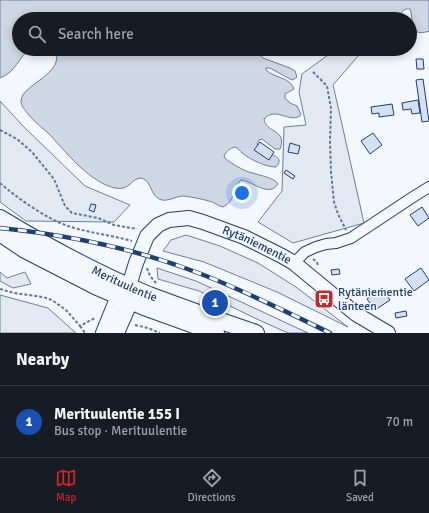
<!DOCTYPE html>
<meta charset="utf-8">
<style>
:root{--surface:#171b24;--page:#242831;--text:#f1f3f6;--muted:#9ea1a6;--line:#363941;--accent:#c62828}
body{margin:0;font-family:Signika,sans-serif;background:var(--page);color:var(--text)}
.you{position:absolute;left:242px;top:193px;width:14px;height:14px;margin:-10px;border:3px solid #fff;border-radius:50%;background:#1a73e8;box-shadow:0 0 0 6px #1a73e833}
.badge{display:grid;place-items:center;width:26px;height:26px;border-radius:50%;background:var(--accent);color:#fff;font-size:13px;font-weight:700}
.pin{position:absolute;translate:-50% -50%;border:2px solid #fff;box-shadow:0 1px 4px #0006}
.list{margin:0;padding:0;list-style:none}
h2{display:flex;justify-content:space-between;align-items:center;height:52px;margin:0;padding:0 16px;font-size:17px}
h2 small{font-size:13px;font-weight:400;color:var(--muted)}
.list li{display:grid;grid-template-columns:26px 1fr auto;gap:12px;align-items:center;box-sizing:border-box;height:72px;padding:0 16px;border-top:1px solid var(--line)}
.list b{display:block;font-size:15px;white-space:nowrap}
.list p{margin:0;font-size:13px;white-space:nowrap;color:var(--muted)}
.list em{font-size:13px;font-style:normal;color:var(--muted)}
.icon{flex:none;width:22px;height:22px;fill:none;stroke:currentColor;stroke-width:2;stroke-linecap:round;stroke-linejoin:round}
.map{position:relative;flex:none;width:429px;height:333px;overflow:hidden}
.search{position:absolute;background:var(--surface);box-shadow:0 2px 10px #0003;left:12px;right:12px;top:12px;height:44px;display:flex;align-items:center;gap:10px;box-sizing:border-box;padding:0 14px;border-radius:22px;color:var(--muted);font-size:15px}
.sheet{height:124px;background:var(--surface)}
nav{display:flex;justify-content:space-around;align-items:center;box-sizing:border-box;height:56px;border-top:1px solid var(--line);background:var(--surface);font-size:11px;color:var(--muted)}
nav a{display:grid;justify-items:center;gap:2px}
nav .on{color:var(--accent)}
.map>svg:first-child{display:block}
.green{fill:#e3e9f0;stroke:#687fa3}
.water{fill:#cfd7e4;stroke:#687fa3}
.building{fill:#d5e0f0;stroke:#1d3f73}
.lines{fill:none;stroke-linecap:round;stroke-linejoin:round}
.street-casing{stroke:#1d3f73;stroke-width:12}
.secondary-casing{stroke:#1d3f73;stroke-width:16}
.primary-casing{stroke:#1d3f73;stroke-width:18}
.path{stroke:#5e769c;stroke-width:2;stroke-dasharray:3 2;stroke-linecap:butt}
.street{stroke:#f4f7fb;stroke-width:10}
.secondary{stroke:#f4f7fb;stroke-width:14}
.primary{stroke:#f4f7fb;stroke-width:16}
.rail-casing{stroke:#1d3f73;stroke-width:4.5}
.rail{stroke:#f4f7fb;stroke-width:3;stroke-dasharray:9;stroke-linecap:butt}
.labels{text-anchor:middle;stroke-width:3;stroke-linejoin:round;paint-order:stroke}
.street-label{font-size:12px;fill:#1d3f73;stroke:#f4f7fb}
.poi-label{font-size:12px;fill:#1d3f73;stroke:#f4f7fb;text-anchor:start}
</style>
<div class="map">
<svg width="429" height="333" viewBox="0 0 429 333">
<rect width="100%" height="100%" fill="#f4f7fb"/>
<path class="green" d="M 344,49 L 351,49 L 359,55 L 333,85 L 339,111 L 364,223 L 293,243 L 258,222 L 282,191 L 284,127 L 306,125 L 299,92 L 302,74 L 328,55 Z
M 0,101 L 23,126 L 85,186 L 130,205 L 114,222 L 26,221 L 0,202 Z
M 186,235 L 220,246 L 258,263 L 296,287 L 348,327 L 277,292 L 204,262 L 163,251 L 171,240 Z
M 157,268 L 196,281 L 308,333 L 288,333 L 261,321 L 199,291 L 158,279 Z
M 0,272 L 7,278 L 25,272 L 31,284 L 13,288 L 0,281 Z
M 0,295 L 48,308 L 76,333 L 0,333 Z"/>
<path class="water" d="M 0,0 L 429,0 L 429,31 C 423,33 418,34 413,29 L 411,12 L 410,9 C 403,8 400,13 400,19 L 338,19 C 332,10 318,13 311,19 L 19,19 L 19,49 L 30,49 C 17,59 17,71 0,78 Z
M 55,49 L 261,49 L 260,55 L 263,58 L 290,68 L 295,71 L 297,77 L 293,80 L 290,79 L 270,68 L 266,68 L 266,70 C 274,78 290,77 294,89 L 285,94 L 285,98 L 290,103 L 297,106 L 301,114 L 300,116 C 288,123 276,106 264,119 C 265,133 288,129 280,149 L 275,149 L 262,139 L 259,140 L 257,144 C 261,147 264,150 268,153 C 275,156 284,158 276,167 C 266,167 251,160 242,153 C 240,151 238,148 235,147 C 230,148 225,152 224,157 C 230,163 244,171 252,173 C 259,175 275,178 278,184 C 269,198 252,181 241,180 C 233,187 236,201 223,207 C 218,206 214,202 209,201 C 202,199 191,197 184,196 C 175,196 167,203 159,199 C 150,194 152,182 142,178 C 130,178 131,191 115,188 C 106,186 98,181 91,176 C 75,164 63,149 50,135 C 43,128 34,122 28,114 C 25,110 21,106 21,101 C 22,83 66,75 55,49 Z"/>
<path class="building" d="M 416,59 L 423,59 L 424,69 L 417,69 Z
M 423,79 L 429,121 L 422,122 L 416,80 Z
M 418,100 L 420,113 L 412,114 L 411,109 L 403,110 L 402,103 Z
M 392,104 L 394,115 L 379,117 L 379,113 L 372,114 L 371,107 Z
M 373,133 L 382,145 L 370,154 L 361,141 Z
M 260,142 L 274,152 L 269,160 L 254,150 Z
M 290,143 L 300,146 L 298,154 L 288,152 Z
M 286,170 L 295,176 L 293,179 L 284,173 Z
M 91,204 L 96,205 L 94,212 L 89,210 Z
M 422,207 L 429,218 L 418,226 L 410,215 Z
M 421,268 L 429,280 L 414,291 L 405,279 Z
M 339,269 L 340,274 L 332,275 L 331,270 Z
M 382,288 L 390,300 L 375,310 L 367,299 Z
M 406,311 L 407,316 L 396,318 L 395,313 Z"/>
<g class="lines">
<g class="street-casing">
<path id="street" d="M 294,263 L 305,252 L 316,247 L 326,244 L 336,243 L 351,238 L 413,197 L 429,187"/>
</g>
<g class="secondary-casing">
<g id="secondary">
<path d="M 103,333 L 118,296 L 126,289"/>
<path id="s1" d="M 117,333 L 131,301 L 129,286 L 136,263 L 147,236 L 158,225 L 169,220 L 189,218 L 203,222 L 244,237 L 282,256 L 294,263 L 356,314 L 388,333"/>
</g>
</g>
<g class="primary-casing">
<g id="primary">
<path id="s2" d="M 0,218 C 48,247 98,274 149,295 C 184,308 220,321 256,333"/>
<path d="M 0,233 L 25,250 L 97,287 L 144,307 L 216,333"/>
</g>
</g>
<path class="path" d="M 313,72 L 327,86 L 331,108 L 330,142 L 331,172 L 334,202 L 338,214 L 346,230
M 0,130 L 17,139 L 32,152 L 54,179 L 65,206 L 72,213 L 98,218 L 114,225 L 137,229
M 0,183 C 17,198 47,219 68,226 C 89,233 111,235 132,241
M 313,259 L 317,262 L 318,266
M 147,268 L 150,276 L 156,283
M 0,289 L 14,293 L 43,297 L 52,300 L 66,310 L 80,326 L 95,318
M 207,301 L 224,306
M 135,325 L 148,328 L 160,333
M 80,326 L 85,333"/>
<use href="#street" class="street"/>
<use href="#secondary" class="secondary"/>
<use href="#primary" class="primary"/>
<g class="rail-casing">
<path id="rail" d="M 0,228 C 68,235 137,249 201,274 C 245,291 287,312 330,333"/>
</g>
<use href="#rail" class="rail"/>
</g>
<defs>
<g id="bus-square" transform="scale(1)"><rect x="-9" y="-9" width="18" height="18" rx="4" fill="#c62828" stroke="#f4f7fb"/><path d="M-5-6H5V4H4V6H2V4H-2V6H-4V4H-5ZM-3.5-4V0h7V-4ZM-3.5 1.2v1.5H-2V1.2ZM2 1.2v1.5H3.5V1.2Z" fill="#fff"/></g>
</defs>
<g fill-rule="evenodd">
<use href="#bus-square" x="324" y="299"/>
</g>
<g class="labels">
<g class="street-label">
<text dy="4" stroke="none"><textPath href="#s1" startOffset="224">Rytäniementie</textPath></text>
<text dy="4" stroke="none"><textPath href="#s2" startOffset="141">Merituulentie</textPath></text>
</g>
<g class="poi-label">
<text x="338" y="296">Rytäniementie<tspan x="338" dy="14">länteen</tspan></text>
</g>
</g>
</svg>
<div class="you"></div>
<div class="pin badge" style="left:215px;top:303px;background:#1a4fb4">1</div>
<div class="search"><svg class="icon" aria-label="search" viewBox="0 0 24 24"><circle cx="10" cy="10" r="6"/><path d="M15 15l6 6"/></svg>Search here</div>
</div>
<section class="sheet">
<h2>Nearby<small></small></h2>
<ul class="list">
<li><span class="badge" style="background:#1a4fb4">1</span><div><b>Merituulentie 155 I</b><p>Bus stop · Merituulentie</p></div><em>70 m</em></li>
</ul>
</section>
<nav>
<a class="on"><svg class="icon" aria-label="map" viewBox="0 0 24 24"><path d="M3 6l6-2 6 2 6-2v14l-6 2-6-2-6 2zM9 4v14M15 6v14"/></svg>Map</a>
<a><svg class="icon" aria-label="directions" viewBox="0 0 24 24"><path d="M12 3l9 9-9 9-9-9zM9 14v-3h6M13 9l2 2-2 2"/></svg>Directions</a>
<a><svg class="icon" aria-label="saved" viewBox="0 0 24 24"><path d="M7 4h10v16l-5-4-5 4z"/></svg>Saved</a>
</nav>
